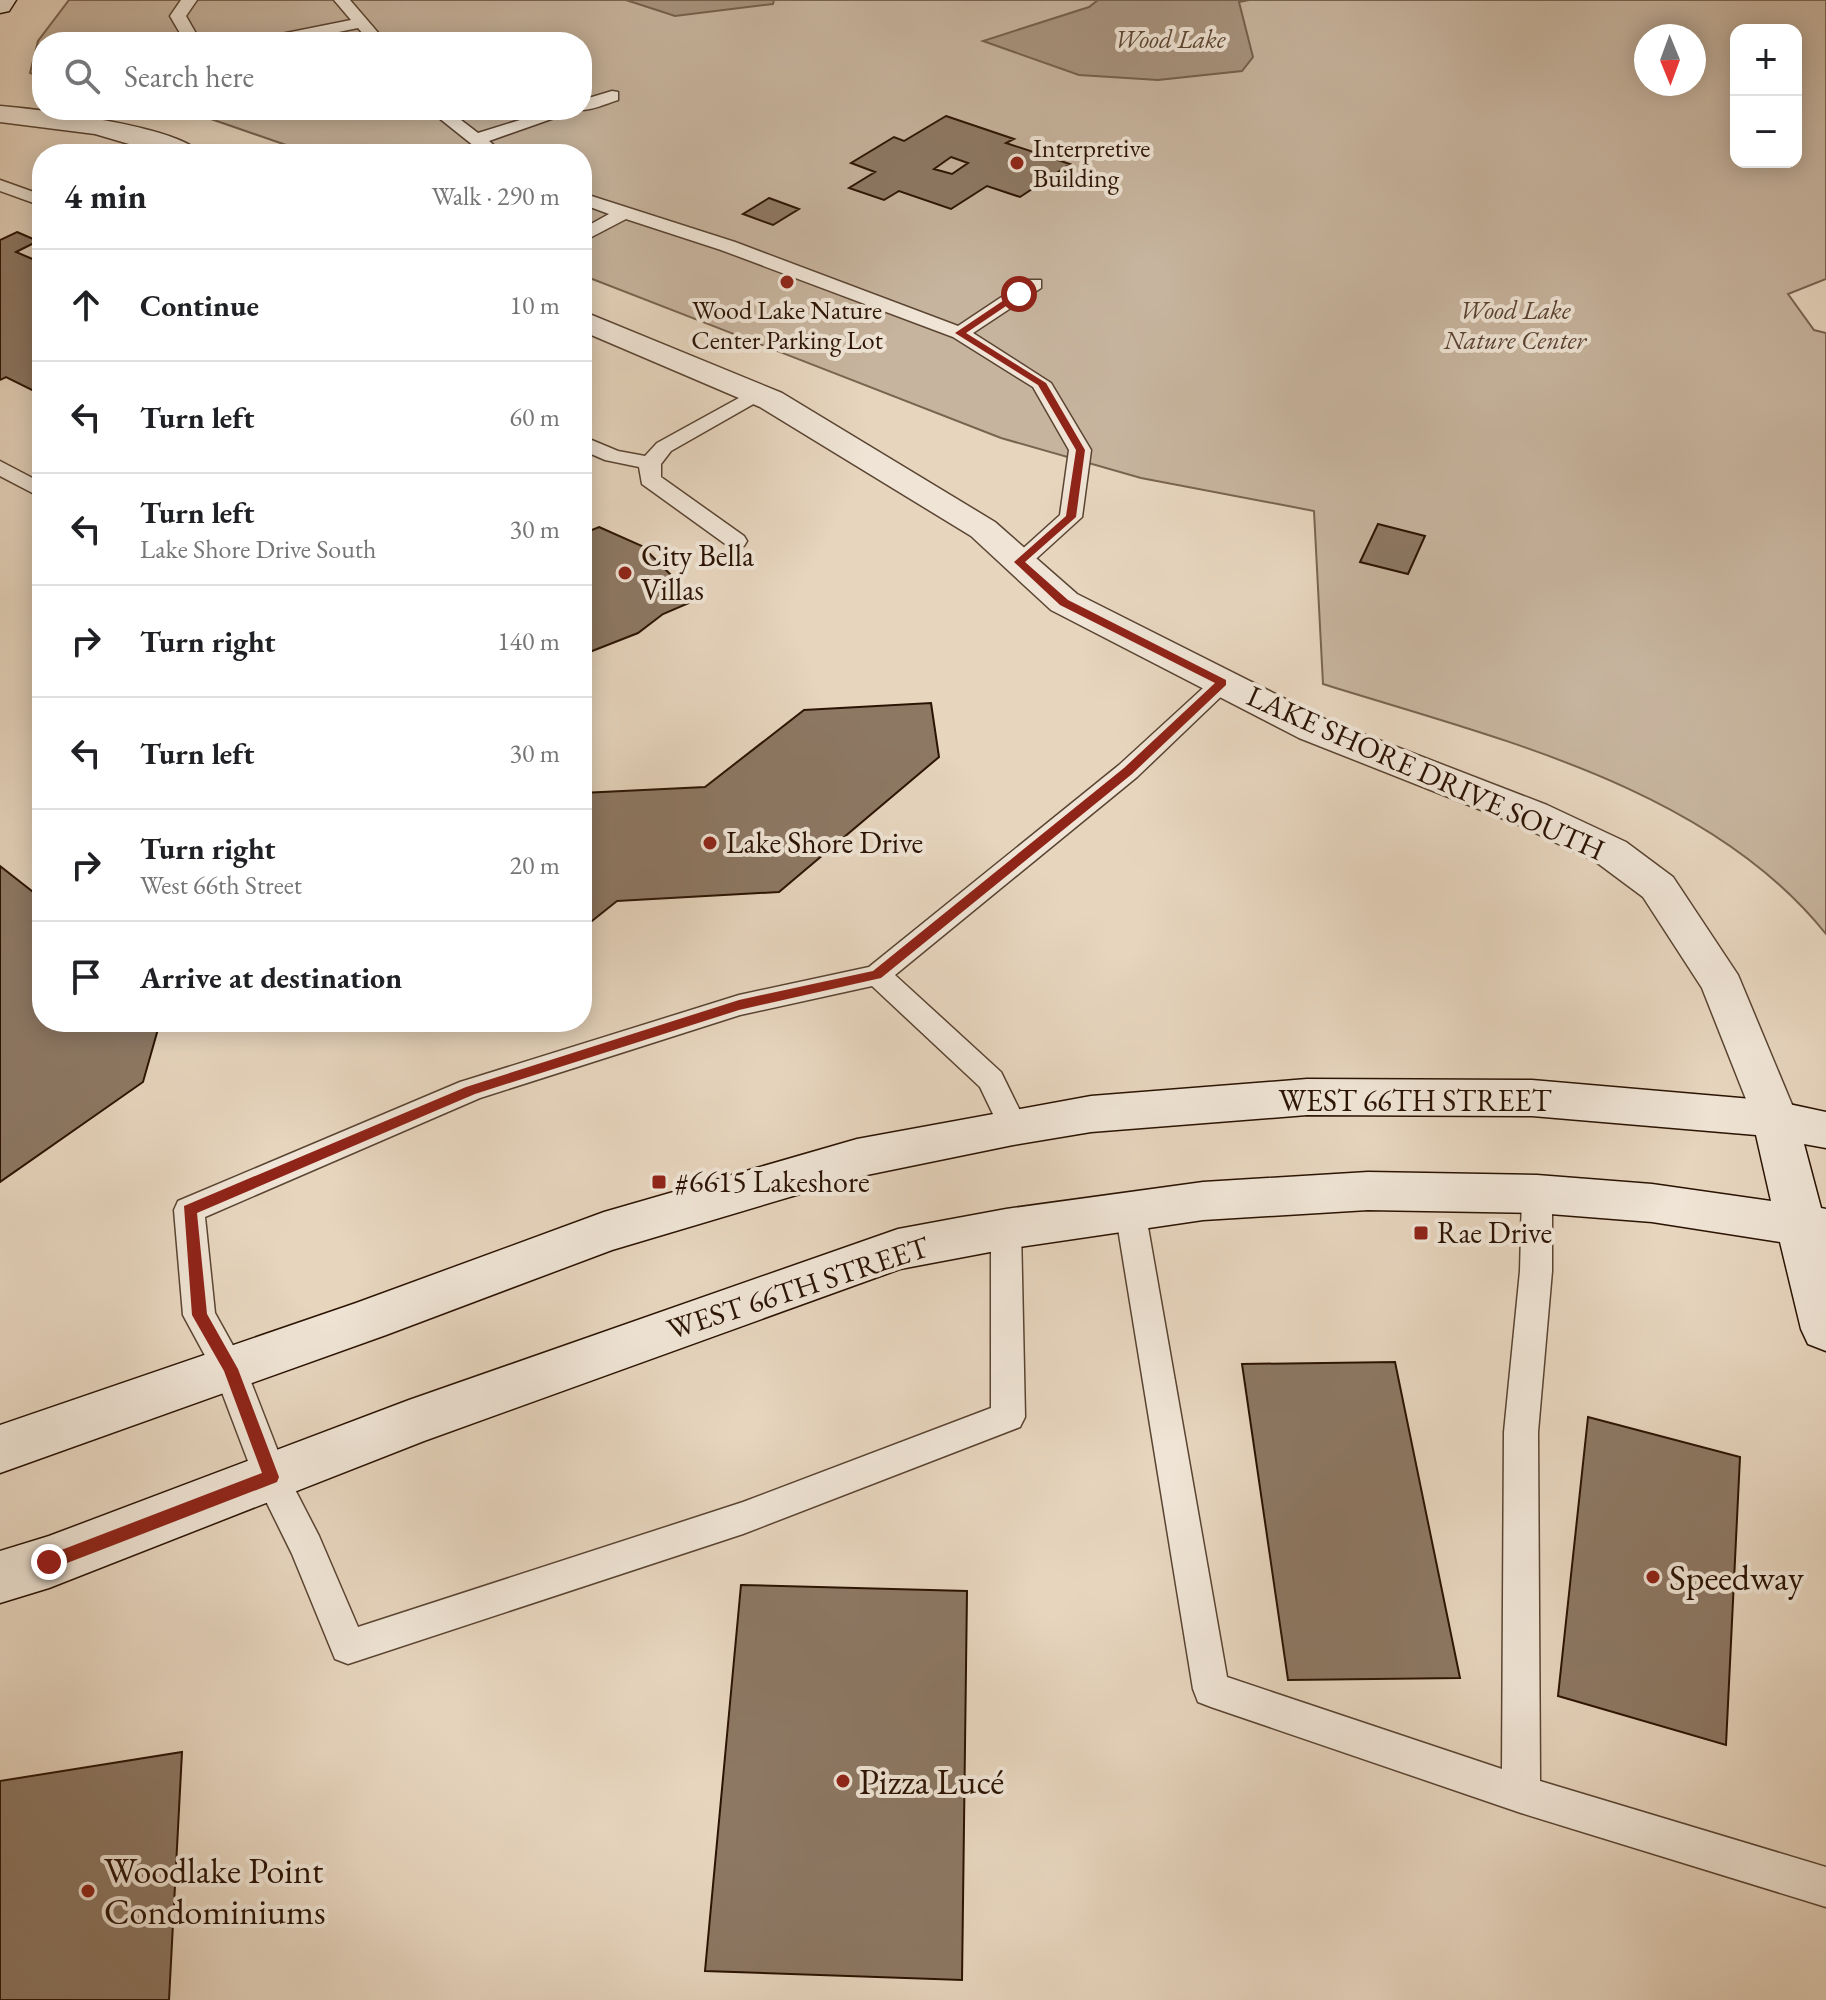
<!DOCTYPE html>
<meta charset="utf-8">
<style>
:root{--surface:#fff;--page:#f2f2f2;--text:#202124;--muted:#757577;--line:#e0e0e0}
body{margin:0;font-family:"EB Garamond",serif;background:var(--page);color:var(--text)}
.controls{position:absolute;right:24px;top:24px;display:grid;overflow:hidden;border-radius:16px;box-shadow:0 4px 20px #0003}
.controls button{width:72px;height:72px;display:grid;place-items:center;padding:0;border:0;border-bottom:2px solid var(--line);background:var(--surface);color:var(--text);font:40px sans-serif}
.compass{position:absolute;left:1634px;top:24px;width:72px;height:72px;border-radius:50%;background:var(--surface);box-shadow:0 4px 20px #0003;rotate:179deg}
.stop{position:absolute;width:24px;height:24px;margin:-18px;border:6px solid #8f2418;border-radius:50%;background:#fff}
.stop.end{background:#8f2418;border-color:#fff;box-shadow:0 2px 8px #0008}
.list{margin:0;padding:0;list-style:none}
h2{display:flex;justify-content:space-between;align-items:center;height:104px;margin:0;padding:0 32px;font-size:34px}
h2 small{font-size:26px;font-weight:400;color:var(--muted)}
.list li{display:grid;grid-template-columns:52px 1fr auto;gap:24px;align-items:center;box-sizing:border-box;height:112px;padding:0 32px;border-top:2px solid var(--line)}
.list b{display:block;font-size:30px;white-space:nowrap}
.list p{margin:0;font-size:26px;white-space:nowrap;color:var(--muted)}
.list em{font-size:26px;font-style:normal;color:var(--muted)}
.icon{flex:none;width:44px;height:44px;fill:none;stroke:currentColor;stroke-width:2;stroke-linecap:round;stroke-linejoin:round}
.map{position:relative;flex:none;width:1826px;height:2000px;overflow:hidden}
.search{position:absolute;background:var(--surface);box-shadow:0 4px 20px #0003;left:32px;top:32px;width:560px;height:88px;display:flex;align-items:center;gap:20px;box-sizing:border-box;padding:0 28px;border-radius:32px;color:var(--muted);font-size:30px}
.panel{position:absolute;background:var(--surface);box-shadow:0 4px 20px #0003;left:32px;top:144px;width:560px;height:888px;border-radius:32px}
.map>svg:first-child{display:block}
.green{fill:#c7b49e;stroke:#796450;stroke-width:2;fill-rule:evenodd}
.water{fill:#a7937e;stroke:#75604d;stroke-width:2}
.building{fill:#8d7864;stroke:#2b1303;stroke-width:2;fill-rule:evenodd}
.lines{fill:none;stroke-linecap:round;stroke-linejoin:round}
.lane-casing{stroke:#5a4432;stroke-width:3}
.street-casing{stroke:#5a4432;stroke-width:3}
.secondary-casing{stroke:#2b1303;stroke-width:3}
.lane{fill:#efe4d5;fill-rule:evenodd}
.street{fill:#efe4d5;fill-rule:evenodd}
.secondary{fill:#efe4d5;fill-rule:evenodd}
.route{fill:#8f2418}
.poi-dot{fill:#8f2418;stroke:#efe4d5;stroke-width:3}
.labels{text-anchor:middle;stroke-width:8;stroke-linejoin:round;paint-order:stroke}
.far-water-label{font-size:26px;font-style:italic;fill:#5d4634;stroke:#efe4d5}
.far-poi-label{font-size:26px;fill:#2b1303;stroke:#efe4d5;text-anchor:start}
.far-park-label{font-size:26px;font-style:italic;fill:#5a4332;stroke:#efe4d5}
.poi-label{font-size:30px;fill:#2b1303;stroke:#efe4d5;text-anchor:start}
.street-label{font-size:30px;fill:#2b1303;stroke:#efe4d5}
.near-poi-label{font-size:36px;fill:#2b1303;stroke:#efe4d5;text-anchor:start}
</style>
<div class="map">
<svg width="1826" height="2000" viewBox="0 0 1826 2000">
<rect width="100%" height="100%" fill="#e7d5be"/>
<filter id="stains"><feTurbulence type="fractalNoise" baseFrequency=".0025" numOctaves="4"/><feColorMatrix values="0 0 0 0 .2 0 0 0 0 .09 0 0 0 0 .02 0 0 0 .5 -.17"/></filter>
<radialGradient id="worn" r=".72"><stop offset=".6" stop-color="#630" stop-opacity="0"/><stop offset="1" stop-color="#630" stop-opacity=".3"/></radialGradient>
<path class="green" d="M 69,0 L 1826,0 L 1826,279 L 1788,294 L 1814,330 L 1826,333 L 1826,934 C 1709,787 1495,738 1323,684 L 1314,511 L 1141,478 L 1001,438 L 582,275 L 582,154 L 312,154 L 185,110 L 582,110 L 582,42 L 42,42 L 42,78 L 30,73 L 38,41 ZM 1736,30 L 1796,30 L 1796,162 L 1736,162 ZM 1646,36 L 1694,36 L 1694,84 L 1646,84 Z"/>
<path class="water" d="M 626,0 L 774,0 L 773,4 L 675,16 Z
M 1098,0 L 1249,0 L 1239,2 L 1253,57 L 1242,71 L 1158,80 L 1079,75 L 983,41 L 1089,7 Z"/>
<path class="building" d="M 946,116 L 1014,139 L 1006,143 L 1070,164 L 1020,197 L 987,186 L 951,209 L 899,191 L 884,200 L 849,188 L 875,172 L 851,163 L 894,137 L 904,141 ZM 951,157 L 968,163 L 952,174 L 934,169 Z
M 769,198 L 799,209 L 773,225 L 743,214 Z
M 17,232 L 38,241 L 16,252 L 42,263 L 42,395 L 6,377 L 0,380 L 0,240 Z
M 1378,524 L 1425,536 L 1408,574 L 1360,562 Z
M 599,527 L 642,546 L 696,600 L 663,614 L 638,633 L 582,655 L 582,534 Z
M 931,703 L 939,757 L 779,892 L 617,901 L 582,929 L 582,793 L 705,787 L 804,710 Z
M 0,866 L 42,899 L 42,1022 L 160,1022 L 143,1082 L 0,1182 Z
M 1395,1362 L 1460,1678 L 1288,1680 L 1242,1364 Z
M 1588,1417 L 1740,1457 L 1726,1745 L 1558,1696 Z
M 741,1585 L 967,1591 L 962,1980 L 705,1971 Z
M 182,1752 L 169,2000 L 0,2000 L 0,1781 Z"/>
<g class="lines">
<g class="lane-casing">
<path id="lane" d="M 181,0 L 197,0 L 186,16 L 198,37 L 206,42 L 184,40 L 170,16 Z
M 334,0 L 350,0 L 386,42 L 370,42 L 358,28 L 290,42 L 258,42 L 266,37 L 351,20 Z
M 612,91 L 618,92 L 618,100 C 605,104 591,111 578,110 L 582,110 L 582,100 Z
M 429,110 L 448,110 L 478,133 L 552,110 L 577,110 L 489,141 L 504,154 L 484,154 Z
M 0,180 L 42,195 L 42,206 L 0,191 Z
M 582,193 L 735,242 L 958,326 L 1027,280 L 1041,280 L 1041,288 L 973,333 L 1051,383 L 1091,450 L 1082,517 L 1027,567 L 1019,569 L 1008,562 L 1060,515 L 1069,450 L 1033,387 L 953,337 L 721,250 L 626,219 L 582,242 L 582,229 L 609,214 L 582,204 Z
M 757,388 L 764,390 L 767,394 L 764,398 L 671,451 L 661,464 L 661,477 L 744,536 L 747,541 L 744,546 L 728,546 L 642,484 L 639,467 L 605,460 L 582,450 L 582,436 L 618,451 L 645,456 L 657,443 Z
M 0,461 L 42,483 L 42,498 L 0,476 Z
M 1222,675 L 1234,683 L 1230,688 L 1137,777 L 895,975 L 1001,1072 L 1028,1127 L 1023,1135 L 1013,1139 L 1003,1135 L 980,1087 L 872,986 L 740,1015 L 480,1098 L 205,1217 L 215,1313 L 246,1369 L 286,1472 L 319,1536 L 358,1627 L 743,1502 L 991,1408 L 991,1229 L 995,1220 L 1006,1216 L 1017,1220 L 1021,1229 L 1025,1417 L 1020,1427 L 743,1534 L 348,1664 L 335,1659 L 292,1554 L 254,1477 L 215,1374 L 183,1315 L 174,1210 L 178,1201 L 460,1082 L 739,995 L 869,967 L 1119,765 L 1214,678 Z
M 1537,1182 L 1548,1185 L 1552,1194 L 1552,1271 L 1538,1432 L 1540,1781 L 1826,1867 L 1826,1907 L 1521,1813 L 1211,1707 L 1198,1702 L 1193,1689 L 1115,1210 L 1119,1201 L 1130,1198 L 1141,1201 L 1145,1210 L 1227,1677 L 1502,1769 L 1504,1432 L 1520,1271 L 1522,1194 L 1526,1185 Z"/>
</g>
<g class="street-casing">
<path id="street" d="M 0,106 C 37,109 181,126 201,154 L 163,154 L 95,134 L 0,122 Z
M 582,311 L 782,393 L 995,522 L 1077,594 L 1327,720 L 1547,805 L 1626,842 L 1673,877 L 1738,975 L 1798,1119 L 1791,1132 L 1775,1137 L 1759,1132 L 1702,988 L 1643,897 L 1596,862 L 1519,825 L 1299,738 L 1051,610 L 971,536 L 760,407 L 582,331 Z"/>
</g>
<g class="secondary-casing">
<path id="secondary" d="M 0,0 L 16,0 L 9,11 L 0,13 Z
M 1307,1079 L 1532,1080 L 1775,1101 L 1826,1112 L 1826,1148 L 1804,1144 L 1821,1208 L 1826,1209 L 1826,1351 L 1808,1344 L 1801,1329 L 1780,1242 L 1652,1222 L 1537,1213 L 1368,1210 L 1203,1220 L 1006,1249 L 900,1269 L 424,1441 L 49,1588 L 0,1603 L 0,1551 L 49,1536 L 409,1400 L 898,1229 L 1006,1209 L 1203,1182 L 1368,1172 L 1537,1175 L 1652,1184 L 1771,1201 L 1756,1135 L 1532,1116 L 1307,1115 L 1091,1132 L 1013,1145 L 857,1177 L 612,1250 L 386,1335 L 0,1473 L 0,1425 L 356,1303 L 604,1212 L 857,1139 L 1091,1096 Z"/>
</g>
<use href="#lane" class="lane"/>
<use href="#street" class="street"/>
<use href="#secondary" class="secondary"/>
</g>
<path class="route" d="M 1016,292 L 1024,294 L 966,333 L 1046,383 L 1085,450 L 1076,517 L 1025,562 L 1068,600 L 1226,680 L 1226,685 L 1132,774 L 881,978 L 739,1010 L 475,1094 L 197,1213 L 207,1314 L 238,1369 L 279,1477 L 277,1482 L 49,1570 L 43,1568 L 43,1557 L 262,1473 L 224,1371 L 192,1315 L 184,1206 L 466,1087 L 739,1000 L 873,971 L 1124,768 L 1215,683 L 1060,605 L 1014,562 L 1066,516 L 1076,450 L 1038,385 L 955,333 Z"/>
<g class="poi-dot">
<circle cx="1017" cy="163" r="8"/>
<circle cx="787" cy="282" r="8"/>
<circle cx="625" cy="573" r="8"/>
<circle cx="710" cy="843" r="8"/>
<rect x="651" y="1174" width="16" height="16" rx="4"/>
<rect x="1413" y="1225" width="16" height="16" rx="4"/>
<circle cx="1653" cy="1577" r="8"/>
<circle cx="843" cy="1781" r="8"/>
<circle cx="88" cy="1891" r="8"/>
</g>
<g class="labels">
<g class="far-water-label">
<text x="1170" y="48">Wood Lake</text>
</g>
<g class="far-poi-label">
<text x="1033" y="157">Interpretive<tspan x="1033" dy="30">Building</tspan></text>
<text x="787" y="319" text-anchor="middle">Wood Lake Nature<tspan x="787" dy="30">Center Parking Lot</tspan></text>
</g>
<g class="far-park-label">
<text x="1515" y="319">Wood Lake<tspan x="1515" dy="30">Nature Center</tspan></text>
</g>
<g class="poi-label">
<text x="641" y="566">City Bella<tspan x="641" dy="34">Villas</tspan></text>
<text x="726" y="853">Lake Shore Drive</text>
<text x="675" y="1192">#6615 Lakeshore</text>
<text x="1437" y="1243">Rae Drive</text>
</g>
<g class="street-label">
<text transform="translate(1426 773) rotate(24)" y="10">LAKE SHORE DRIVE SOUTH</text>
<text x="1415" y="1111">WEST 66TH STREET</text>
<text transform="translate(798 1288) rotate(-18)" y="10">WEST 66TH STREET</text>
</g>
<g class="near-poi-label">
<text x="1669" y="1590">Speedway</text>
<text x="859" y="1794">Pizza Lucé</text>
<text x="104" y="1883">Woodlake Point<tspan x="104" dy="41">Condominiums</tspan></text>
</g>
</g>
<rect width="100%" height="100%" filter="url(#stains)"/>
<rect width="100%" height="100%" fill="url(#worn)"/>
</svg>
<div class="controls">
<button>+</button>
<button>−</button>
</div>
<svg class="compass" viewBox="-18 -18 36 36"><path d="M0-13l5 13h-10z" fill="#e53935"/><path d="M0 13l5-13h-10z" fill="#757577"/></svg>
<div class="stop" style="left:1019px;top:294px"></div>
<div class="stop end" style="left:49px;top:1562px"></div>
<div class="search"><svg class="icon" aria-label="search" viewBox="0 0 24 24"><circle cx="10" cy="10" r="6"/><path d="M15 15l6 6"/></svg>Search here</div>
<section class="panel">
<h2>4 min<small>Walk · 290 m</small></h2>
<ul class="list">
<li><svg class="icon" aria-label="ahead" viewBox="0 0 24 24"><path d="M12 20V5M6 11l6-6 6 6"/></svg><div><b>Continue</b></div><em>10 m</em></li>
<li><svg class="icon" aria-label="left" viewBox="0 0 24 24"><path d="M17 20v-9H6M10 6l-5 5 5 5"/></svg><div><b>Turn left</b></div><em>60 m</em></li>
<li><svg class="icon" aria-label="left" viewBox="0 0 24 24"><path d="M17 20v-9H6M10 6l-5 5 5 5"/></svg><div><b>Turn left</b><p>Lake Shore Drive South</p></div><em>30 m</em></li>
<li><svg class="icon" aria-label="right" viewBox="0 0 24 24"><path d="M7 20v-9h11M14 6l5 5-5 5"/></svg><div><b>Turn right</b></div><em>140 m</em></li>
<li><svg class="icon" aria-label="left" viewBox="0 0 24 24"><path d="M17 20v-9H6M10 6l-5 5 5 5"/></svg><div><b>Turn left</b></div><em>30 m</em></li>
<li><svg class="icon" aria-label="right" viewBox="0 0 24 24"><path d="M7 20v-9h11M14 6l5 5-5 5"/></svg><div><b>Turn right</b><p>West 66th Street</p></div><em>20 m</em></li>
<li><svg class="icon" aria-label="arrive" viewBox="0 0 24 24"><path d="M6 21V4h12l-3 4 3 4H6"/></svg><div><b>Arrive at destination</b></div></li>
</ul>
</section>
</div>
